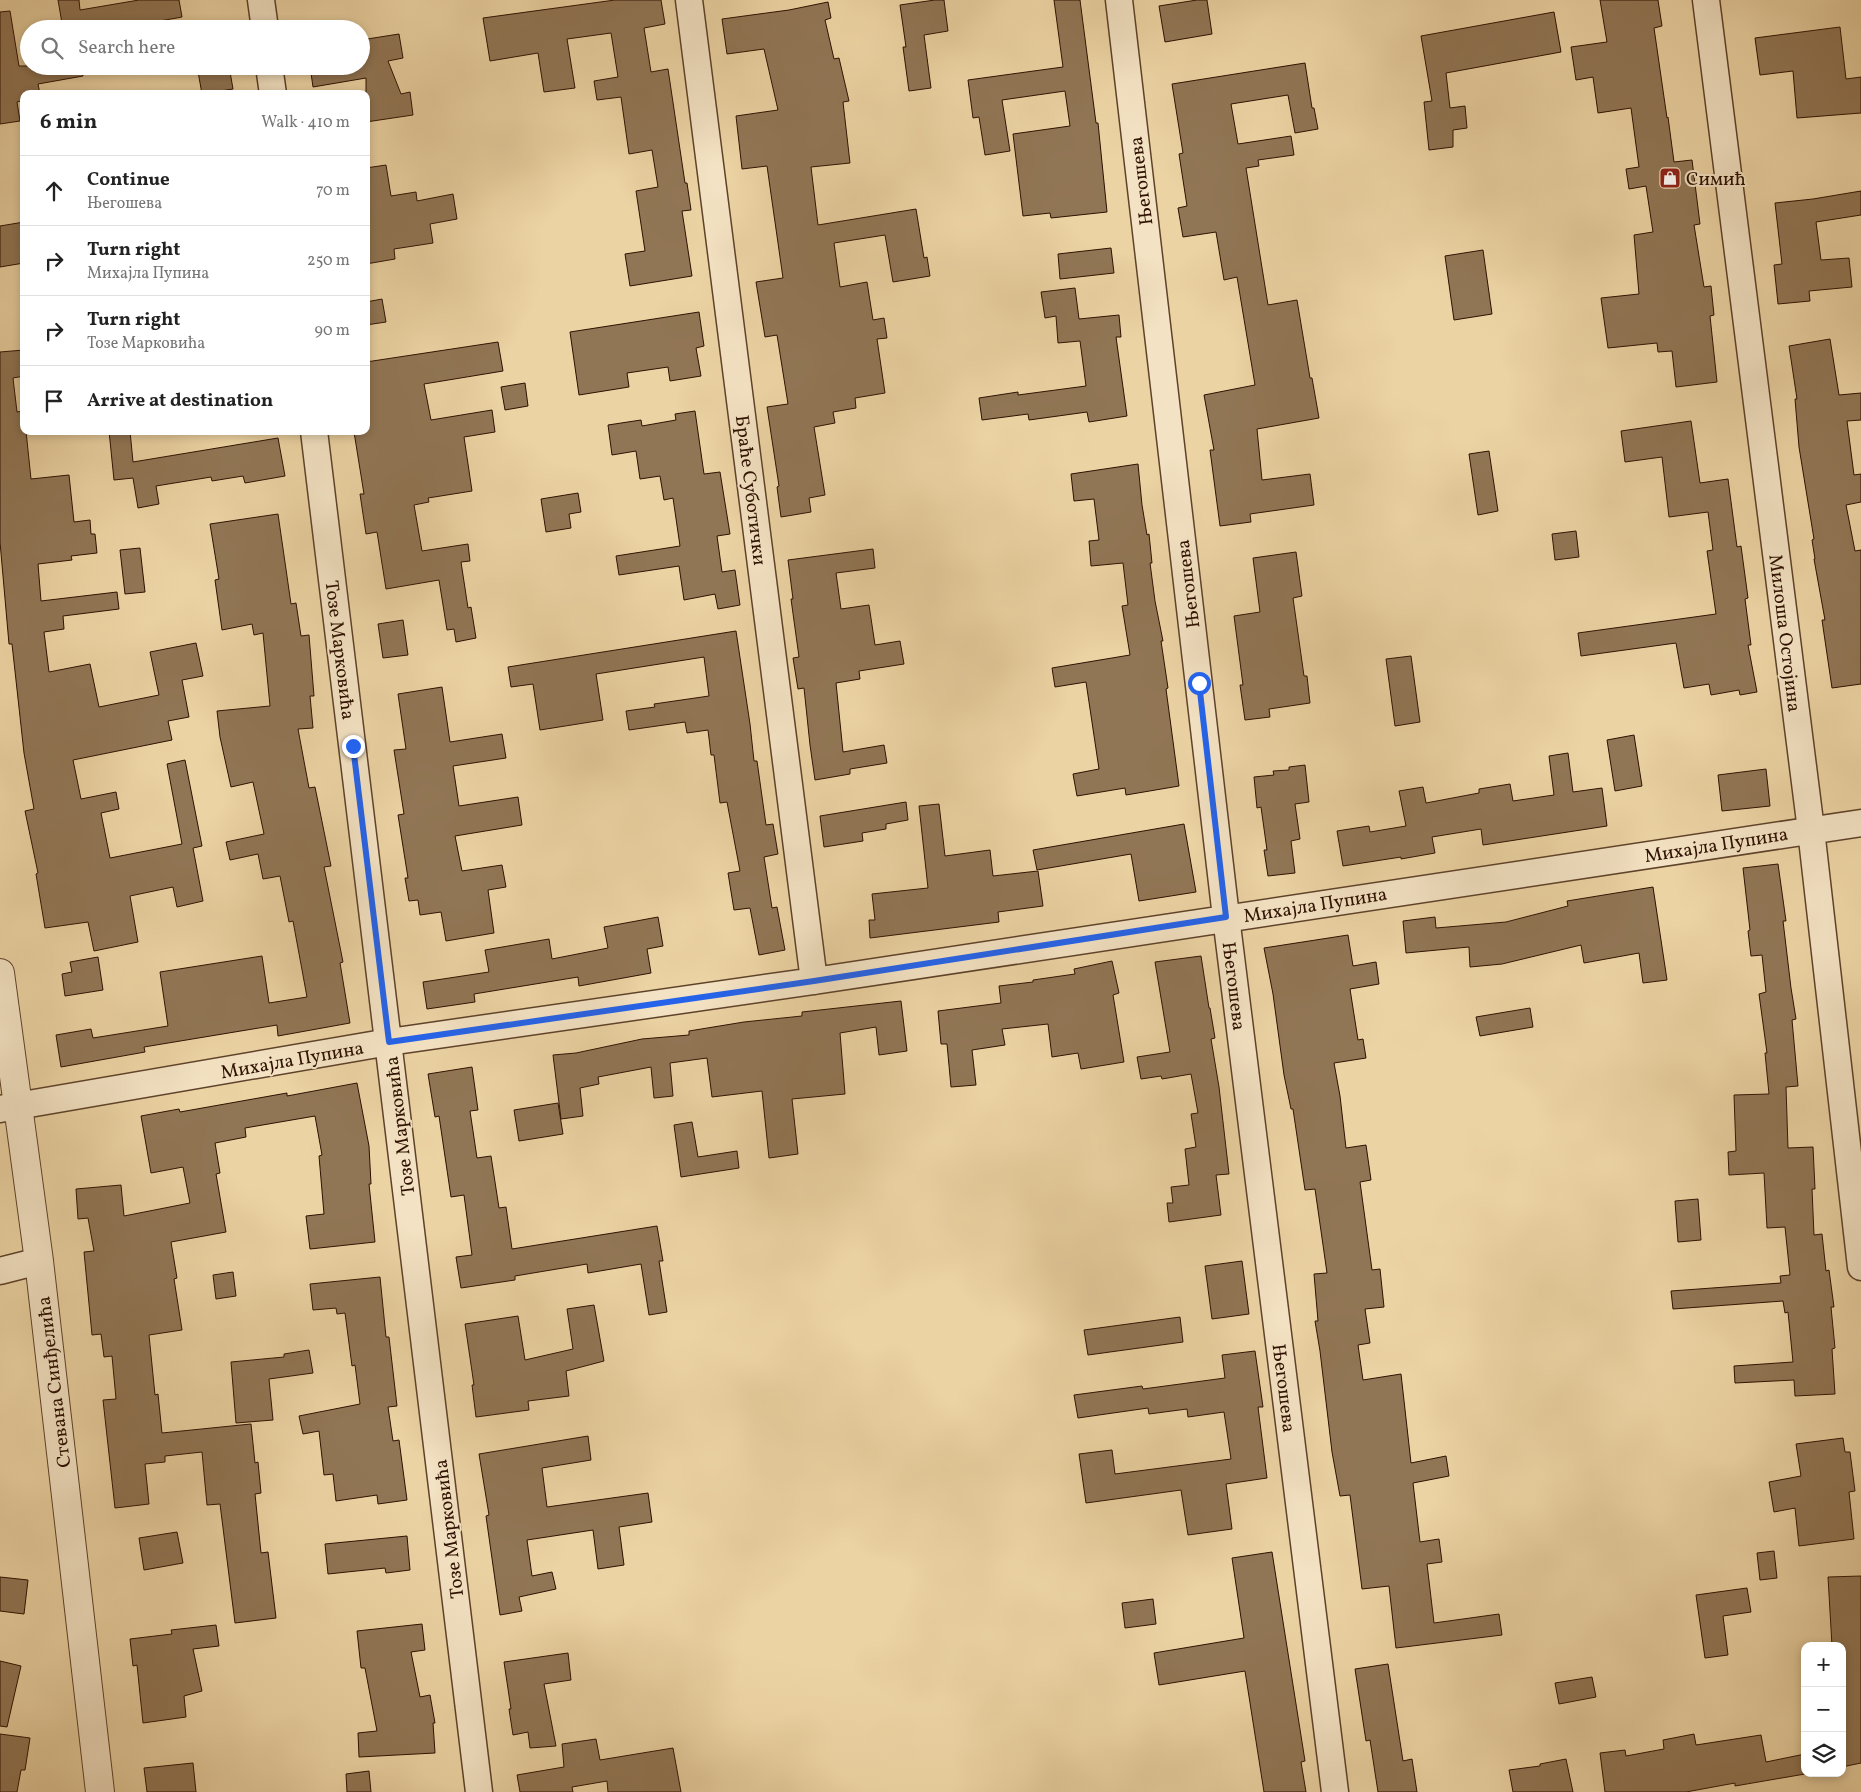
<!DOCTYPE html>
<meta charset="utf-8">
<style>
:root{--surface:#fff;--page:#f6f6f6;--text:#222;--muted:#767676;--line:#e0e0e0}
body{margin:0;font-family:Vollkorn,serif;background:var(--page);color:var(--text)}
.controls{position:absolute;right:15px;bottom:15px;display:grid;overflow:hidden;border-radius:10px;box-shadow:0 2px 8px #0003}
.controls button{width:45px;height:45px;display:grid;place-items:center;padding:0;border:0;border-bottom:1px solid var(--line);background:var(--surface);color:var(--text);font:25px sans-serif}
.stop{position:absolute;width:15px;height:15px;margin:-11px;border:4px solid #2563eb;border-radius:50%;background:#fff}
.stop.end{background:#2563eb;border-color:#fff;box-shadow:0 1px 5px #0008}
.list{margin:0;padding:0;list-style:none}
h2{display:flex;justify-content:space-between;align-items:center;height:65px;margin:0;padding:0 20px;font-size:21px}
h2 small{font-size:16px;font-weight:400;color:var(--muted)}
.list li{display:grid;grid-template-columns:32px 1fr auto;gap:15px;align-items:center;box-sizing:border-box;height:70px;padding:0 20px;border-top:1px solid var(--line)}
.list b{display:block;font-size:19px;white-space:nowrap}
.list p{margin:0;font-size:16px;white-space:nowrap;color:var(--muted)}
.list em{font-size:16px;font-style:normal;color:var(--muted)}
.icon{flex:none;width:28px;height:28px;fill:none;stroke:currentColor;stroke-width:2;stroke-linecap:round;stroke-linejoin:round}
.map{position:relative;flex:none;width:1861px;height:1792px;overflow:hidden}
.search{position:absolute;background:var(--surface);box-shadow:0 2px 8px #0003;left:20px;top:20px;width:350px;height:55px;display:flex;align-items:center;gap:12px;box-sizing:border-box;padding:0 18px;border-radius:28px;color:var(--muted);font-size:19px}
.panel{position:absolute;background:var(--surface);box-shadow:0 2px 8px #0003;left:20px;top:90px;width:350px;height:345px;border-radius:10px}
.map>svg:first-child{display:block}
.building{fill:#917655;stroke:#2e1101}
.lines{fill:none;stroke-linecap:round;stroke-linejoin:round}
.minor-casing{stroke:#5e422a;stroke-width:29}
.tertiary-casing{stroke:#5e422a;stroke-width:30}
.minor{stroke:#f3e2c3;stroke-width:26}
.tertiary{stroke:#f3e2c3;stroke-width:28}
.route{stroke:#2563eb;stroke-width:6}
.labels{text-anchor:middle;stroke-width:4;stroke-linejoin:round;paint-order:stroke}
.poi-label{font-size:19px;fill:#2e1101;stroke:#f3e2c3;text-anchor:start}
.street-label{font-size:19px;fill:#2e1101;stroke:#f3e2c3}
</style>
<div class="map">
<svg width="1861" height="1792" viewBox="0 0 1861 1792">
<rect width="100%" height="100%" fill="#ecd3a3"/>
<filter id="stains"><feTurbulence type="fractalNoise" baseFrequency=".004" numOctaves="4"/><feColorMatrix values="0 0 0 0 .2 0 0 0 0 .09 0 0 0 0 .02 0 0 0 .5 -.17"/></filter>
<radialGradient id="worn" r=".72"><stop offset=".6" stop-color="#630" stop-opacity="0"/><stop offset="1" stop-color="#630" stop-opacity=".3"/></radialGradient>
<path class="building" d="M 58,0 L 79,0 L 80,10 L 139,0 L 179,0 L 182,17 L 132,26 L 133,29 L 63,29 Z
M 615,0 L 661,0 L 665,24 L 644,28 L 651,72 L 668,69 L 685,183 L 687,183 L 691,210 L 682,211 L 692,276 L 630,286 L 625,254 L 645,251 L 636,191 L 658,187 L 652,150 L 629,154 L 621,97 L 597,100 L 594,81 L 618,77 L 611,33 L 567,39 L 575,88 L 544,92 L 538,53 L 490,61 L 483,18 Z
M 935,0 L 944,0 L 948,31 L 924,35 L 931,88 L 909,91 L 903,47 L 906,47 L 900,5 Z
M 1054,0 L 1080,0 L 1096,123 L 1098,123 L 1107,212 L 1051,218 L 1050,213 L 1023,216 L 1013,134 L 1070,126 L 1065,91 L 1002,100 L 1010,151 L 985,155 L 979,117 L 973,118 L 968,80 L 1063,67 Z
M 1197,0 L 1207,0 L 1212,34 L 1165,42 L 1159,6 Z
M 1600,0 L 1658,0 L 1662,26 L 1654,28 L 1667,118 L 1668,117 L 1674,162 L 1692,160 L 1700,224 L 1694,225 L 1704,287 L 1711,286 L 1714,315 L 1710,316 L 1717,382 L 1676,387 L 1672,351 L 1658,352 L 1657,343 L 1608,348 L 1601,298 L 1639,294 L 1634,235 L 1653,232 L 1646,186 L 1629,189 L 1626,169 L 1639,167 L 1631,108 L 1598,113 L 1593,77 L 1576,80 L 1571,47 L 1607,42 Z
M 828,2 L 831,18 L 825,20 L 834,59 L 839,58 L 849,101 L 843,102 L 850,163 L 811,167 L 818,225 L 916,209 L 924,258 L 927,257 L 930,276 L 893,282 L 885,235 L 834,243 L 840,287 L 867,282 L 873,320 L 884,318 L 887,338 L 877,339 L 885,393 L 855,398 L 856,408 L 833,412 L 835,423 L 814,427 L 825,495 L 809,498 L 811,512 L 781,517 L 777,487 L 779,486 L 767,407 L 788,404 L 777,335 L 765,337 L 756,282 L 783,278 L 767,166 L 742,169 L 736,116 L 778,110 L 764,49 L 727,54 L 722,19 L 789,10 Z
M 10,11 L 19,66 L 82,66 L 83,76 L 38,84 L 40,94 L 24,94 L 24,100 L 17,102 L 20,121 L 0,124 L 0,12 Z
M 1554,12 L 1561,52 L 1446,73 L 1450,108 L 1465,106 L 1467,128 L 1453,130 L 1453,147 L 1429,150 L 1424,102 L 1432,101 L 1421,36 Z
M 1840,27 L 1846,79 L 1861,77 L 1861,113 L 1797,118 L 1793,71 L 1760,75 L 1755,38 Z
M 399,34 L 403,58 L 388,61 L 401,94 L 410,92 L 413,115 L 366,122 L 366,78 L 313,87 L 310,66 L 361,66 L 361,40 Z
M 1305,63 L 1312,108 L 1314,108 L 1318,129 L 1295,133 L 1288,95 L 1231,104 L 1238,144 L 1291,136 L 1294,155 L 1258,160 L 1259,166 L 1246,168 L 1268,305 L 1297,300 L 1310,378 L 1312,378 L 1319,418 L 1257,429 L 1262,480 L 1310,474 L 1314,505 L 1250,514 L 1251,522 L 1220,526 L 1210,450 L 1214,450 L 1204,395 L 1255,385 L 1237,277 L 1224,280 L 1216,232 L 1183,237 L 1178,208 L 1187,206 L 1179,154 L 1183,153 L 1172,84 Z
M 197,66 L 229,66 L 233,89 L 202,94 Z
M 386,165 L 391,196 L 416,192 L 417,201 L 453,194 L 457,219 L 430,224 L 433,243 L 394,249 L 395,259 L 366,264 L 366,168 Z
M 1861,191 L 1861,215 L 1816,222 L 1821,260 L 1849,258 L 1852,287 L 1809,291 L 1810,301 L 1778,304 L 1774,265 L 1782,264 L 1775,203 L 1813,199 Z
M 24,222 L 24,263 L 0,267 L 0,226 Z
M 1111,248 L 1114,273 L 1060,279 L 1058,254 Z
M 1483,250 L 1492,314 L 1454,320 L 1445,256 Z
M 1075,288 L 1079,319 L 1119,315 L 1121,337 L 1116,337 L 1127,416 L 1089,422 L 1087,412 L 1029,420 L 1028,414 L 982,420 L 979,398 L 1018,392 L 1018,395 L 1086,386 L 1080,341 L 1058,343 L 1056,316 L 1045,318 L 1041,292 Z
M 382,299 L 386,322 L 366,325 L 366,302 Z
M 699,312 L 704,346 L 696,348 L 701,376 L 670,381 L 668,367 L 627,373 L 629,387 L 579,395 L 570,332 Z
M 1830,339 L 1839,395 L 1861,393 L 1861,420 L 1847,421 L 1854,475 L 1861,474 L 1861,502 L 1846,505 L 1855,551 L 1861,550 L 1861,684 L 1832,688 L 1822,620 L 1825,620 L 1814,559 L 1815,559 L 1812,540 L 1814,539 L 1799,447 L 1795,399 L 1797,399 L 1789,346 Z
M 498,342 L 503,371 L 424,384 L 431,420 L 492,410 L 495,432 L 464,437 L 472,491 L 428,498 L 429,502 L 414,505 L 422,551 L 468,544 L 470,561 L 461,562 L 468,608 L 471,607 L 476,638 L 456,642 L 454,629 L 447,630 L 439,580 L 386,589 L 377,532 L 366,534 L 360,494 L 364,494 L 354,432 L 366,431 L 366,362 Z
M 24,350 L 24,376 L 13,378 L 17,412 L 23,411 L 24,431 L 26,431 L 31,479 L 69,475 L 74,522 L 90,520 L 91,534 L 95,534 L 97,553 L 71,556 L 72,560 L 38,564 L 41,601 L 117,592 L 119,609 L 63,616 L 64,629 L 44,632 L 49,672 L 90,664 L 99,707 L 159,695 L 150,652 L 196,643 L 203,676 L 182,680 L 189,717 L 168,721 L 172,740 L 73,760 L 81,799 L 116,792 L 119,809 L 101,813 L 110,858 L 182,844 L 167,764 L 185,760 L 202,846 L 193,848 L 203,901 L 177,907 L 173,887 L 130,896 L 138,942 L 94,951 L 88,922 L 45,928 L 36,874 L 38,873 L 25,811 L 34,809 L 24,753 L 12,644 L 9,644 L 0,542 L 0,352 Z
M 525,383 L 528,406 L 505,410 L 501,387 Z
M 695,411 L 704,474 L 720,472 L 730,534 L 717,536 L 722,572 L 735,570 L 740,605 L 718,609 L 715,594 L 684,600 L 679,566 L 619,575 L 616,556 L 680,546 L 673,498 L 664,500 L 660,476 L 640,479 L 636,451 L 612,455 L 608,425 L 641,420 L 642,426 L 676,420 L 675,414 Z
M 1691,421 L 1700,483 L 1728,479 L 1737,547 L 1741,546 L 1748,598 L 1745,599 L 1751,645 L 1748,645 L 1757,692 L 1740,695 L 1739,690 L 1711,695 L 1709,684 L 1684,688 L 1676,643 L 1581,656 L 1578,633 L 1716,614 L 1707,551 L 1713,550 L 1708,512 L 1669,517 L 1662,457 L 1625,462 L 1621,431 Z
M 109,431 L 130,431 L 133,462 L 278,438 L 285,476 L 245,483 L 243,476 L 212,481 L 211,477 L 156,486 L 159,504 L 138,508 L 133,478 L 114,480 Z
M 1489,451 L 1498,511 L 1478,515 L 1469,454 Z
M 1138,464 L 1142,505 L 1147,535 L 1149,534 L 1152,563 L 1150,563 L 1155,601 L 1163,641 L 1161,641 L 1168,688 L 1166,689 L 1179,786 L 1126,795 L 1125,788 L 1077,796 L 1073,774 L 1099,769 L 1086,682 L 1055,687 L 1052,668 L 1130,655 L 1122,606 L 1128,605 L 1123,563 L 1091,566 L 1089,541 L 1099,540 L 1094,499 L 1074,501 L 1071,474 Z
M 578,493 L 581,512 L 569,514 L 571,528 L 546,532 L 541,499 Z
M 278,514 L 291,604 L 296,603 L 301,636 L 309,635 L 314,696 L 310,696 L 313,728 L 298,729 L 309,788 L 315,787 L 331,866 L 324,867 L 343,962 L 340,963 L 350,1023 L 278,1036 L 277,1025 L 144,1047 L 145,1052 L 61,1067 L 56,1035 L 91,1029 L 93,1038 L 168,1026 L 160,972 L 262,956 L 269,1003 L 307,997 L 293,921 L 289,922 L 280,876 L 263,879 L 258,854 L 230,860 L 226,842 L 264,834 L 253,782 L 231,787 L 220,737 L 217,711 L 270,706 L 263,633 L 254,635 L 252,624 L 222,630 L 215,580 L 219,579 L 210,524 Z
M 1576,531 L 1579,557 L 1555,560 L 1552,534 Z
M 140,548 L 145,592 L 125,594 L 120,550 Z
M 873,549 L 875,568 L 836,573 L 841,609 L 869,605 L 875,645 L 900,641 L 904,664 L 859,671 L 860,679 L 836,683 L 843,752 L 884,745 L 887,763 L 850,769 L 850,774 L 815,780 L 810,745 L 804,688 L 798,689 L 793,658 L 799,657 L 791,599 L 793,599 L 788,560 Z
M 1296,552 L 1302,596 L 1293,598 L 1304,676 L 1307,676 L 1310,703 L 1269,709 L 1270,717 L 1245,720 L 1240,685 L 1243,685 L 1234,616 L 1260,612 L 1253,558 Z
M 403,620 L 408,655 L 383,658 L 378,624 Z
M 736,631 L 750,724 L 754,761 L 757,761 L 766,825 L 773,824 L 778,854 L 764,857 L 772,908 L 777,907 L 785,950 L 759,955 L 750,908 L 734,910 L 728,873 L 740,871 L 727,802 L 720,803 L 714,755 L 711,755 L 708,730 L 687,733 L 685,722 L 629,730 L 626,711 L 655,707 L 654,704 L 709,696 L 704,657 L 596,674 L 603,720 L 540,730 L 533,684 L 511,687 L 508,667 Z
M 1411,656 L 1420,722 L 1395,726 L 1386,659 Z
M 442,687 L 450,742 L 502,734 L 506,758 L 453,766 L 459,806 L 518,797 L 522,825 L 455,836 L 462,871 L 502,865 L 506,887 L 488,890 L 494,933 L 446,941 L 441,912 L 420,915 L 418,900 L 409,901 L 405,878 L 408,878 L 398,815 L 404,814 L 394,750 L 406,749 L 398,694 Z
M 1634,735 L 1642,786 L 1615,791 L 1607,740 Z
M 1568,753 L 1573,792 L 1602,788 L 1607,826 L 1483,845 L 1481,829 L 1432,837 L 1435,853 L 1401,859 L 1401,857 L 1343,866 L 1337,831 L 1369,826 L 1370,832 L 1406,826 L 1399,791 L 1423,787 L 1426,803 L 1479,793 L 1479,789 L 1510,784 L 1513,801 L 1554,795 L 1549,756 Z
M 1305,765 L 1309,802 L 1295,804 L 1300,839 L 1291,841 L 1295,873 L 1268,876 L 1264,850 L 1267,850 L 1261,807 L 1257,808 L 1254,777 L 1274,775 L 1273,771 L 1289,770 L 1289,767 Z
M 1766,769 L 1770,806 L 1722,811 L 1718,775 Z
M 906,802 L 908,820 L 886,824 L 886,829 L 862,833 L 863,841 L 824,847 L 820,816 Z
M 939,804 L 945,856 L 990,850 L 993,876 L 1038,871 L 1043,906 L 998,912 L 999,922 L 870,938 L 869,920 L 875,920 L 872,894 L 928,888 L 919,806 Z
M 1184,824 L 1196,892 L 1139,901 L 1131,854 L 1037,870 L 1033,850 Z
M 1778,864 L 1786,921 L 1783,921 L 1791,988 L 1796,1019 L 1792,1020 L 1798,1086 L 1786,1087 L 1788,1148 L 1813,1147 L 1815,1189 L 1812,1189 L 1814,1235 L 1822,1234 L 1826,1271 L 1829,1270 L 1834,1307 L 1831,1307 L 1835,1348 L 1832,1349 L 1835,1394 L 1795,1396 L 1794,1380 L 1735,1383 L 1734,1366 L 1793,1362 L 1788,1312 L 1785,1313 L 1783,1301 L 1673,1309 L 1671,1291 L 1781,1283 L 1780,1276 L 1790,1275 L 1785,1227 L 1767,1228 L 1764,1173 L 1729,1175 L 1728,1152 L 1736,1151 L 1734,1095 L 1769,1094 L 1765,1053 L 1767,1053 L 1759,994 L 1766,992 L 1762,955 L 1751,956 L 1748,931 L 1750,930 L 1743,868 Z
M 1653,887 L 1667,980 L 1643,983 L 1639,953 L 1584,963 L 1581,945 L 1502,964 L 1470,967 L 1469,947 L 1406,953 L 1403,921 L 1435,917 L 1436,928 L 1506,922 L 1568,906 L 1567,901 Z
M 658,917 L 663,946 L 647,949 L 651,973 L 579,986 L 578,977 L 474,994 L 475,1002 L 427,1009 L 423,982 L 489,972 L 485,950 L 549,939 L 552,959 L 608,948 L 604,927 Z
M 1348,935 L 1353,966 L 1376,962 L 1379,984 L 1350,989 L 1358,1040 L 1363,1039 L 1366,1058 L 1334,1063 L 1340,1096 L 1346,1148 L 1366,1145 L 1371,1180 L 1360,1182 L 1372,1270 L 1380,1269 L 1384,1307 L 1365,1309 L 1370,1343 L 1358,1345 L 1363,1380 L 1401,1374 L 1411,1463 L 1446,1456 L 1449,1476 L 1413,1483 L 1420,1542 L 1439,1539 L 1442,1562 L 1427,1564 L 1434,1623 L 1499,1614 L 1502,1635 L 1396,1648 L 1389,1586 L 1362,1589 L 1350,1495 L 1340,1496 L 1332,1452 L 1320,1351 L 1315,1321 L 1318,1321 L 1314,1274 L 1327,1273 L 1315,1189 L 1305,1190 L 1293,1109 L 1291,1109 L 1284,1075 L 1273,994 L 1264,948 Z
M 1201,956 L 1209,1008 L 1210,1008 L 1215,1038 L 1211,1039 L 1219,1087 L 1229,1174 L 1216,1175 L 1221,1215 L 1169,1222 L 1167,1203 L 1173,1203 L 1171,1187 L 1189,1185 L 1185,1149 L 1196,1147 L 1191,1114 L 1198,1113 L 1191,1074 L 1162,1079 L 1161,1076 L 1141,1079 L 1137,1057 L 1170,1052 L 1155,962 Z
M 98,957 L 103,990 L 65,996 L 62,974 L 72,972 L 70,962 Z
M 1112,961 L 1119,993 L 1113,995 L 1124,1062 L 1081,1069 L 1078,1053 L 1052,1057 L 1048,1024 L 1002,1029 L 1005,1045 L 972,1050 L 976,1085 L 951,1087 L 947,1044 L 941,1044 L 938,1011 L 1001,1003 L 999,986 L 1033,982 L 1033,980 L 1075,974 L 1074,969 Z
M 901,1001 L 907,1051 L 879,1055 L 876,1027 L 840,1033 L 845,1094 L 792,1099 L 798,1154 L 769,1158 L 762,1091 L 712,1097 L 707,1058 L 670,1063 L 673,1096 L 654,1098 L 651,1067 L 598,1077 L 599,1084 L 580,1088 L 583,1116 L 561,1119 L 553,1055 L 576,1053 L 642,1039 L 689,1035 L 689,1031 L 744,1022 L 802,1016 L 802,1012 Z
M 1530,1008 L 1533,1027 L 1480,1036 L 1476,1017 Z
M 472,1067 L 478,1110 L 470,1111 L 477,1158 L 491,1156 L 499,1208 L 506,1207 L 512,1249 L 657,1226 L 663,1261 L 659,1261 L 667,1312 L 649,1315 L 641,1264 L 588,1273 L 587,1264 L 515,1276 L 515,1280 L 461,1288 L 456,1257 L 472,1255 L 464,1195 L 451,1197 L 439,1116 L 435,1117 L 428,1074 Z
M 357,1083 L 369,1146 L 371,1184 L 369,1184 L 375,1242 L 310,1249 L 306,1216 L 324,1214 L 319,1156 L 322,1155 L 315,1116 L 245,1128 L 246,1137 L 215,1143 L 220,1173 L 216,1174 L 226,1232 L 171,1242 L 177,1278 L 174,1279 L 182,1330 L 149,1335 L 155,1395 L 158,1394 L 162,1433 L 251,1424 L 255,1463 L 258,1462 L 261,1493 L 255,1494 L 261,1553 L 268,1552 L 276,1618 L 235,1623 L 220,1504 L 207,1505 L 202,1452 L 165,1456 L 165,1462 L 145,1464 L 149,1504 L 115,1508 L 103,1400 L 116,1399 L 112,1356 L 104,1357 L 101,1334 L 92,1335 L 84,1252 L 94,1251 L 88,1218 L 78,1219 L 76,1189 L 121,1185 L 124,1216 L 190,1203 L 183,1167 L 151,1173 L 141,1116 L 179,1109 L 180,1112 L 287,1093 L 287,1096 Z
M 558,1103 L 563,1134 L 519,1141 L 514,1110 Z
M 692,1122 L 698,1157 L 737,1151 L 739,1168 L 681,1177 L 674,1125 Z
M 1698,1199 L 1701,1240 L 1678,1242 L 1675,1201 Z
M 1242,1261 L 1249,1314 L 1212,1319 L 1205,1266 Z
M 233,1272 L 236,1296 L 216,1299 L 213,1275 Z
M 380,1277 L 386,1337 L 389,1337 L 397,1406 L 388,1407 L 393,1441 L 399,1440 L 407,1500 L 378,1504 L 377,1495 L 336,1501 L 333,1474 L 324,1475 L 319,1431 L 303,1434 L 299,1416 L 360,1404 L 355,1365 L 352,1366 L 345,1313 L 337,1314 L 336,1308 L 313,1310 L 310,1284 Z
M 594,1305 L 604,1361 L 566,1371 L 569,1396 L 528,1401 L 529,1410 L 476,1417 L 472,1385 L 474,1385 L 465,1324 L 518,1316 L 525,1360 L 573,1349 L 567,1309 Z
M 1180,1317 L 1183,1342 L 1088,1355 L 1084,1330 Z
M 309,1350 L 313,1373 L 269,1379 L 273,1420 L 236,1423 L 231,1362 L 284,1357 L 284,1354 Z
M 1255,1351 L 1263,1407 L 1258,1407 L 1267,1478 L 1226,1484 L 1232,1529 L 1188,1535 L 1181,1490 L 1086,1503 L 1079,1454 L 1112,1450 L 1115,1474 L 1231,1459 L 1224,1412 L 1188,1417 L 1187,1409 L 1149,1414 L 1148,1408 L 1078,1418 L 1074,1395 L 1142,1386 L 1143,1389 L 1225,1378 L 1222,1355 Z
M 588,1436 L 591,1460 L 542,1468 L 547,1507 L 648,1493 L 652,1522 L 619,1527 L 624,1565 L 598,1569 L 593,1530 L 527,1540 L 532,1576 L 552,1572 L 556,1589 L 519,1597 L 522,1611 L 500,1615 L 486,1516 L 489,1515 L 479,1454 Z
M 1843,1438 L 1845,1452 L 1850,1452 L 1855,1491 L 1849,1492 L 1854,1539 L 1799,1546 L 1795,1508 L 1774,1512 L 1769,1482 L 1801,1476 L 1796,1444 Z
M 177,1532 L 183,1563 L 144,1570 L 139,1538 Z
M 407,1536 L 410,1570 L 386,1573 L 385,1568 L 328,1574 L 325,1544 Z
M 1774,1551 L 1777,1578 L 1760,1580 L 1757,1553 Z
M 1272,1552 L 1305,1761 L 1301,1762 L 1306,1792 L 1264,1792 L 1245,1671 L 1159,1685 L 1154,1653 L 1244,1638 L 1232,1558 Z
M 1861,1576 L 1861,1763 L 1842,1767 L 1842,1646 L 1832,1646 L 1828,1577 Z
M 0,1577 L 28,1580 L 24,1614 L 0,1611 Z
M 1747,1588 L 1751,1612 L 1723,1616 L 1728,1655 L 1705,1658 L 1696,1595 Z
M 1153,1599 L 1156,1624 L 1125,1628 L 1122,1603 Z
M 422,1624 L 425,1650 L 411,1652 L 420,1697 L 430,1695 L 435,1723 L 433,1723 L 435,1753 L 359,1757 L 358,1733 L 377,1731 L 365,1668 L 361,1668 L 357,1631 Z
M 216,1625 L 219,1646 L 193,1649 L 202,1691 L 184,1696 L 186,1717 L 143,1723 L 137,1665 L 133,1666 L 130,1639 L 172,1634 L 171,1630 Z
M 568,1653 L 571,1680 L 544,1684 L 556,1746 L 530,1748 L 528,1732 L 513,1735 L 509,1709 L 511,1709 L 504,1662 Z
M 0,1661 L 21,1666 L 7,1727 L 0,1726 Z
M 1388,1664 L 1403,1761 L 1412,1759 L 1417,1792 L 1378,1792 L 1370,1740 L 1366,1741 L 1355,1669 Z
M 1592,1677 L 1596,1697 L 1559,1704 L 1555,1683 Z
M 0,1734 L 30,1738 L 25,1770 L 21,1770 L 17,1792 L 0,1792 Z
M 1694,1734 L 1696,1745 L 1761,1735 L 1766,1762 L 1805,1754 L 1805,1774 L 1735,1786 L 1735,1783 L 1686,1792 L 1605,1792 L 1600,1753 L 1625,1750 L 1626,1756 L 1664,1749 L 1663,1740 Z
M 596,1739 L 600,1760 L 673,1748 L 681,1792 L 608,1792 L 607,1781 L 572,1787 L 573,1792 L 520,1792 L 517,1775 L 564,1767 L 562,1744 Z
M 1566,1759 L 1573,1792 L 1513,1792 L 1509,1770 L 1540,1766 L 1540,1764 Z
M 193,1763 L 196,1792 L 147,1792 L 144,1768 Z
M 369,1771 L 371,1792 L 347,1792 L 346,1774 Z"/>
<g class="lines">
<g class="minor-casing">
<path id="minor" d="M 261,0 L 265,29
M 689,0 L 814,981
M 1119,0 L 1226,917 L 1335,1792
M 1706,0 L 1811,830 L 1861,1267
M 269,66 L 273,94
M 314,431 L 479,1792
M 0,1109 L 389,1042 L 814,981 L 1861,823
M 0,1271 L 39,1261"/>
</g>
<g class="tertiary-casing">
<path id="tertiary" d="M 0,973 L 39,1261 L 100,1792"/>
</g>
<use href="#minor" class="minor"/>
<use href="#tertiary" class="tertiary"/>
</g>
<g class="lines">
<path class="route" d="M 353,746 L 389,1042 L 814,981 L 1226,917 L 1199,683"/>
</g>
<defs>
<g id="shop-square" transform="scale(1.125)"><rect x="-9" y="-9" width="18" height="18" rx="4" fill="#8f2418" stroke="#f3e2c3"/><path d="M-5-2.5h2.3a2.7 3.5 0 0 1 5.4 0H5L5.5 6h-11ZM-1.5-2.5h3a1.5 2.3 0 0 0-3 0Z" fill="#fff"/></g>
</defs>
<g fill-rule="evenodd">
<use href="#shop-square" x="1670" y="178"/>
</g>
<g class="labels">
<g class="poi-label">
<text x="1686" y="185">Симић</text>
</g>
<g class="street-label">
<text transform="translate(1140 181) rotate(-97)" y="7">Његошева</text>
<text transform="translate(752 490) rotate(83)" y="7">Браће Суботички</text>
<text transform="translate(1187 584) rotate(-97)" y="7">Његошева</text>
<text transform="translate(1786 633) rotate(83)" y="7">Милоша Остојина</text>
<text transform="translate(341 650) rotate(83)" y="7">Тозе Марковића</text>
<text transform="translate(1716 844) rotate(-9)" y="7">Михајла Пупина</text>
<text transform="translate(1315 904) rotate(-9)" y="7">Михајла Пупина</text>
<text transform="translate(1235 986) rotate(83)" y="7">Његошева</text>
<text transform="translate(292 1059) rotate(-10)" y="7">Михајла Пупина</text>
<text transform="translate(399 1126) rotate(-97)" y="7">Тозе Марковића</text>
<text transform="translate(53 1382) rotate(-97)" y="7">Стевана Синђелића</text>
<text transform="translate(1285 1388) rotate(83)" y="7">Његошева</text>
<text transform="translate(448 1529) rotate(-97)" y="7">Тозе Марковића</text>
</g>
</g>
<rect width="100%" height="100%" filter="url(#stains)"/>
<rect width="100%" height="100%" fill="url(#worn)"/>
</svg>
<div class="controls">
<button>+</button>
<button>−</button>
<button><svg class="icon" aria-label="layers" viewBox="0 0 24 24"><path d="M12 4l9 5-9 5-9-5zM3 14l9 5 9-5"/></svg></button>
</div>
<div class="stop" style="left:1199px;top:683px"></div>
<div class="stop end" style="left:353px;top:746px"></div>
<div class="search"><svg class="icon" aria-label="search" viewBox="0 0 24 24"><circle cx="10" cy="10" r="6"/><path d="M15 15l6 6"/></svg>Search here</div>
<section class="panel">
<h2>6 min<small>Walk · 410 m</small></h2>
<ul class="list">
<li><svg class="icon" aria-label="ahead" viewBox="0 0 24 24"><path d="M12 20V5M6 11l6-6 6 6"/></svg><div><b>Continue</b><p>Његошева</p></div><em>70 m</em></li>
<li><svg class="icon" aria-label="right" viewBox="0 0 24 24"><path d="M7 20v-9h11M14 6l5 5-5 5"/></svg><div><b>Turn right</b><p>Михајла Пупина</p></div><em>250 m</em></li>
<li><svg class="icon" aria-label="right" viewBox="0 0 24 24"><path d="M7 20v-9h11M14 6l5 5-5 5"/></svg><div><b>Turn right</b><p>Тозе Марковића</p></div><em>90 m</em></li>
<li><svg class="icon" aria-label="arrive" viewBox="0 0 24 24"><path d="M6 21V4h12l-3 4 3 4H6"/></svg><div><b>Arrive at destination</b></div></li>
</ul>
</section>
</div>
